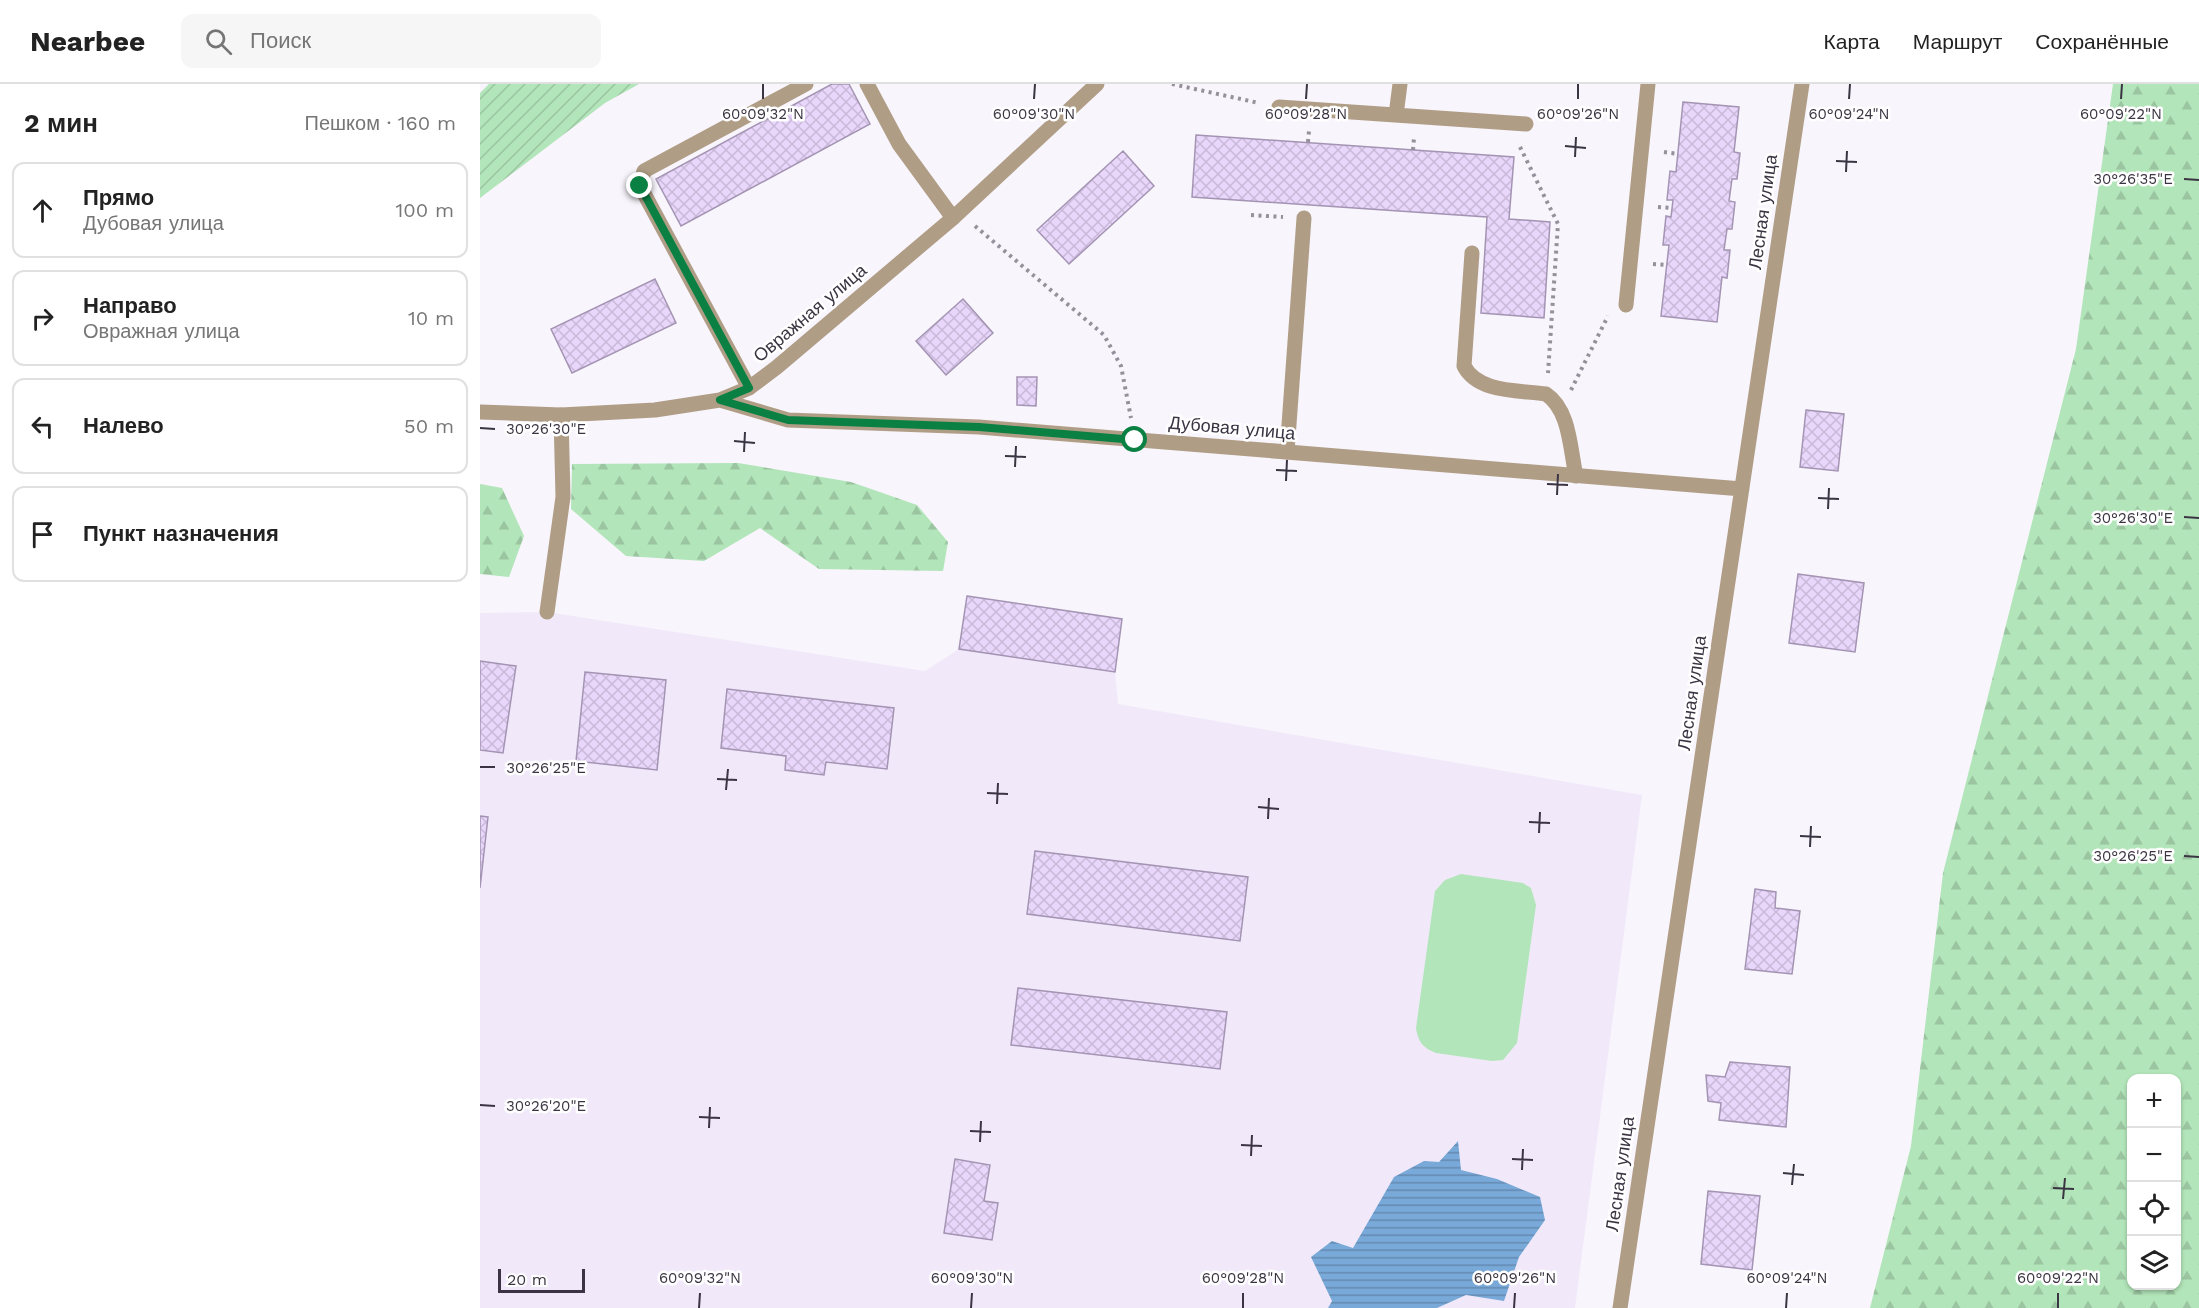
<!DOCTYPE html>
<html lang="ru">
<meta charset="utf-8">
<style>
:root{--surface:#fff;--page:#f6f6f6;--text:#222;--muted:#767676;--line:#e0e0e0}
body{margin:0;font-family:"Work Sans",sans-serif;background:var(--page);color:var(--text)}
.controls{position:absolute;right:18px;bottom:18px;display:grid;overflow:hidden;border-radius:12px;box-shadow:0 2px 4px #0004}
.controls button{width:54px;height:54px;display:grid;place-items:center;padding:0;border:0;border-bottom:2px solid var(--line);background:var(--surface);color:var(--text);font:30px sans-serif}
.scale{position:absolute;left:18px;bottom:15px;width:87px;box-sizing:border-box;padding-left:6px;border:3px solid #3b3442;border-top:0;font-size:16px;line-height:21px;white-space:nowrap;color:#3b3442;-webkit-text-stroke:4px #fff;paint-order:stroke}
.stop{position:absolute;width:18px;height:18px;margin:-14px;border:4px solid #0b8043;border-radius:50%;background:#fff}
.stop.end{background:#0b8043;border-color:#fff;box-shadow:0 2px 6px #0008}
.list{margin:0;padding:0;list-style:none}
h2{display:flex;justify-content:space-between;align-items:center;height:78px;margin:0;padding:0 24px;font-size:26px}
h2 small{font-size:20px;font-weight:400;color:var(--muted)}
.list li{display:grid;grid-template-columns:39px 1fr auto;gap:18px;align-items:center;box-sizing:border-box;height:96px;margin:0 12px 12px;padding:0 12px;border:2px solid var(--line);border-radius:12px}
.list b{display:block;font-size:22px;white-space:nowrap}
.list p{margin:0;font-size:20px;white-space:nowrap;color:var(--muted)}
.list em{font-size:20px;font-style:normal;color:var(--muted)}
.icon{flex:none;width:33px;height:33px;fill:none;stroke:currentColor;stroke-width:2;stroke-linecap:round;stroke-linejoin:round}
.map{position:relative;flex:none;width:1719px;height:1224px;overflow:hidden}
header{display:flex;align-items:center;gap:36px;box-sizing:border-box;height:84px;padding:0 30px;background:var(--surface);border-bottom:2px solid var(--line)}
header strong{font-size:28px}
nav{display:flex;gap:33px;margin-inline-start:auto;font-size:21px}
.search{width:420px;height:54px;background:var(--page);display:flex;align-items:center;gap:15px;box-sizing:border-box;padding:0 21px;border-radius:12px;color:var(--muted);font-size:22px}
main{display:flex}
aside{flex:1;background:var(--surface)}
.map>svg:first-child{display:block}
.built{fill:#f1e9fa}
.grass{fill:#b2e5b9}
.forest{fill:url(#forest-firs);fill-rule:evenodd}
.garden{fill:url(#garden-furrows)}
.water{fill:url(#water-rules)}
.building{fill:url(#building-cross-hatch);stroke:#a494b3;stroke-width:1.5}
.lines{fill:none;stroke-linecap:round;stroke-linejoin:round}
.path{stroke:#95909b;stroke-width:4;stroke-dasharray:3 4.5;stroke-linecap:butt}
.lane{stroke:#b09d86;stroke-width:15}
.street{stroke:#b09d86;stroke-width:15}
.route{stroke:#0b8043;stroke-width:8}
.ticks{fill:none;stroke:#3b3442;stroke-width:2}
.labels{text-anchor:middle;stroke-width:5;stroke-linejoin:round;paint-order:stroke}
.street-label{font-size:18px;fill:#3b3442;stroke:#fff}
.ticks-label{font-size:15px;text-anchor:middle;fill:#3b3442;stroke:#fff;stroke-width:5;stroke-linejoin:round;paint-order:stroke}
</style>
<header>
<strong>Nearbee</strong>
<div class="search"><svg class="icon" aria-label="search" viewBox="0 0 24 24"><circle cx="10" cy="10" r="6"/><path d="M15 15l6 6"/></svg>Поиск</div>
<nav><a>Карта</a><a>Маршрут</a><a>Сохранённые</a></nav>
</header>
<main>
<aside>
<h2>2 мин<small>Пешком · 160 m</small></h2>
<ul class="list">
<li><svg class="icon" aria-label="ahead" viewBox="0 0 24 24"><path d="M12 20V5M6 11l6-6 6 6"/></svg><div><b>Прямо</b><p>Дубовая улица</p></div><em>100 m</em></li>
<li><svg class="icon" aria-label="right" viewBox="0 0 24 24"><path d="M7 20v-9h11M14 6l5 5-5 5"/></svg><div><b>Направо</b><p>Овражная улица</p></div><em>10 m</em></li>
<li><svg class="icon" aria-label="left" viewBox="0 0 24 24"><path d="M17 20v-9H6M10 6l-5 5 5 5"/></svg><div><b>Налево</b></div><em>50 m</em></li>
<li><svg class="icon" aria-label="arrive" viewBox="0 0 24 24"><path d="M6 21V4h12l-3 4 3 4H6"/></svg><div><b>Пункт назначения</b></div></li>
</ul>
</aside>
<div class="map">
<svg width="1719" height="1224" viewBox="0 0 1719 1224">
<defs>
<pattern id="forest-firs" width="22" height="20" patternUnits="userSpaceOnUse" patternTransform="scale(1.5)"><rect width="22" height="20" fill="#b2e5b9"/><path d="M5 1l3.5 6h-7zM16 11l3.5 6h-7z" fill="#9ac5a0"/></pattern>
<pattern id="garden-furrows" width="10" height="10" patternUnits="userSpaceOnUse" patternTransform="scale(1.5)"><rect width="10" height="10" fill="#b2e5b9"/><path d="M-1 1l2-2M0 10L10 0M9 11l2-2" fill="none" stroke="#9ac5a0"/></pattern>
<pattern id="water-rules" width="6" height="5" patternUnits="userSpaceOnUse" patternTransform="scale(1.5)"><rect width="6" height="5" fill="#78a9d8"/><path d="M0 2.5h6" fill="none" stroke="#648ab1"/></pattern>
<pattern id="building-cross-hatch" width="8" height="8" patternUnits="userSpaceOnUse" patternTransform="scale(1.5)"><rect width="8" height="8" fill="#e9d7fb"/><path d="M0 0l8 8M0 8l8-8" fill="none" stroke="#c9b9d8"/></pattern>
</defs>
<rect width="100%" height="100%" fill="#f8f5fc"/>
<path class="built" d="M 67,528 L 445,587 L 479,565 L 635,588 L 638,620 L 1162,711 L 1095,1224 L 0,1224 L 0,529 Z"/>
<path class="grass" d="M 981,790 L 1043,799 L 1051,804 L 1056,821 L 1037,959 L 1023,976 L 1012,977 L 956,969 C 943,964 938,958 936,944 L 955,807 L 965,796 Z"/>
<path class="forest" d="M 1633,0 L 1719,0 L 1719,1224 L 1390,1224 L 1431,1062 L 1463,789 L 1596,265 ZM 1652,994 L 1696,994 L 1696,1202 L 1652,1202 Z
M 258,379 L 371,398 L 437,421 L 468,458 L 463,487 L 339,485 L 280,444 L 224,477 L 146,472 L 91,425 L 92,380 Z
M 0,400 L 22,404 L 44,452 L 29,493 L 0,490 Z"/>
<path class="garden" d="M 9,0 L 159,0 L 125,19 L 0,114 L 0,9 Z"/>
<path class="water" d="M 978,1057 L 981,1086 L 1017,1095 L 1060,1113 L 1065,1136 L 1039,1173 L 1024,1217 L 986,1211 L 957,1224 L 848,1224 L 852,1217 L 831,1173 L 852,1157 L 873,1164 L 914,1093 L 944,1077 L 959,1078 Z"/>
<path class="building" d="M 352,0 L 369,0 L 390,40 L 201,142 L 176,95 Z
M 1203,18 L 1259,23 L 1254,68 L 1260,69 L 1257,95 L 1252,95 L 1249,117 L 1255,118 L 1252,145 L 1247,145 L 1244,166 L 1250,166 L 1247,194 L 1242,193 L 1237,238 L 1181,232 L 1189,161 L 1183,161 L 1186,132 L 1191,133 L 1193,116 L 1187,116 L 1190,87 L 1196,88 Z
M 716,51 L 1034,73 L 1029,135 L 1070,138 L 1064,234 L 1001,229 L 1007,133 L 712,113 Z
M 643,67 L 674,102 L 589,180 L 557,146 Z
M 175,195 L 196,239 L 92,289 L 71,245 Z
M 483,215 L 513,249 L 466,291 L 436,257 Z
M 537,293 L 557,293 L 556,322 L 537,321 Z
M 1326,326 L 1364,330 L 1358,387 L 1320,383 Z
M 1318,490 L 1384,499 L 1375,568 L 1309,559 Z
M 487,512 L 642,535 L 635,588 L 479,565 Z
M 0,577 L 36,582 L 23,669 L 0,666 Z
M 105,588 L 186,596 L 177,686 L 96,677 Z
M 247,605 L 414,624 L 407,685 L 346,678 L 344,691 L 305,686 L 306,672 L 241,664 Z
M 0,732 L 8,733 L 0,804 Z
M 555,767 L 768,793 L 760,857 L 547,830 Z
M 1275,805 L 1296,808 L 1295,824 L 1320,827 L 1312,890 L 1265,885 Z
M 538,904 L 747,928 L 740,985 L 531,961 Z
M 1250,978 L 1310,983 L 1306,1043 L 1239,1036 L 1241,1019 L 1228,1017 L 1226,991 L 1245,993 Z
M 475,1075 L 510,1081 L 504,1117 L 518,1119 L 512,1156 L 464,1149 Z
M 1228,1107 L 1280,1112 L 1272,1186 L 1221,1180 Z"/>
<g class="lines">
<path class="path" d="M 692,0 L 779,19
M 828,58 L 829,47
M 1040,63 L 1078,140 L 1068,289
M 933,66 L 934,54
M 1184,68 L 1198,70
M 1178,123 L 1192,124
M 771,131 L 803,133
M 495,142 L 624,251 L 641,282 L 651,334
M 1173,180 L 1187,181
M 1091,306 L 1128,232"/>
<path class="lane" d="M 387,0 L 419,60 L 473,134
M 799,23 L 1046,40
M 916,31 L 920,0
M 992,169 L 984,282 C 998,309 1039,306 1066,310 C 1090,326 1090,365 1096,392
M 1146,221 L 1168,0
M 269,304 L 160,102 L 164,87 L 326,0
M 807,368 L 824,134
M 67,528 L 83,413 L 81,331"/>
<path class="street" d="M 240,316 L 308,336 L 499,343 L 1262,405
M 0,328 L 81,331 L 175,326 L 240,316 L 269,304 L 297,283 L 473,134 L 617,0
M 1140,1224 L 1322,0"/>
</g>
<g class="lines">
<path class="route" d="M 160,102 L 269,304 L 240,316 L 308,336 L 499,343 L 655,356"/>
</g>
<path class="ticks" d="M 283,15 L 283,0M 554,15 L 555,0M 826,15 L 827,0M 1098,15 L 1098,0M 1369,15 L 1370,0M 1641,15 L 1642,0M 1085,62 L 1106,64M 1095,73 L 1096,53M 1356,77 L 1377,78M 1366,88 L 1367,67M 1704,95 L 1719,96M 0,344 L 15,345M 254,357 L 275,359M 264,368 L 265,348M 525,372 L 546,373M 535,383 L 536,362M 796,386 L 817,387M 806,397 L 807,376M 1067,400 L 1088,401M 1077,411 L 1078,390M 1338,414 L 1359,415M 1348,425 L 1349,404M 1704,433 L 1719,434M 0,683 L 15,683M 237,695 L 257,696M 246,706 L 248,685M 507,709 L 528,710M 517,720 L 518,699M 778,723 L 799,725M 788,735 L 789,714M 1049,738 L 1070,739M 1059,749 L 1060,728M 1320,752 L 1341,753M 1330,763 L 1331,742M 1704,772 L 1719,773M 0,1021 L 15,1022M 219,1033 L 240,1034M 229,1044 L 230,1023M 490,1047 L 511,1048M 500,1058 L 501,1037M 761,1061 L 782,1062M 771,1072 L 772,1051M 1032,1075 L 1053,1076M 1042,1086 L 1043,1065M 1303,1089 L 1324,1091M 1312,1101 L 1314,1080M 1573,1104 L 1594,1105M 1583,1115 L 1585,1094M 219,1224 L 220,1209M 491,1224 L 492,1209M 763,1224 L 763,1209M 1034,1224 L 1035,1209M 1306,1224 L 1307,1209M 1578,1224 L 1578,1209"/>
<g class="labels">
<g class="street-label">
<text transform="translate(1283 128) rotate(-82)" y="6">Лесная улица</text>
<text transform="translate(330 229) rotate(-40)" y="6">Овражная улица</text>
<text transform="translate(752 344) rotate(5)" y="6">Дубовая улица</text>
<text transform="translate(1212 609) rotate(-82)" y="6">Лесная улица</text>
<text transform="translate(1140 1090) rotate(-82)" y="6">Лесная улица</text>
</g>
</g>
<g class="ticks-label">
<text x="283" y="35">60°09'32"N</text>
<text x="554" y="35">60°09'30"N</text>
<text x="826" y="35">60°09'28"N</text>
<text x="1098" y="35">60°09'26"N</text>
<text x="1369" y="35">60°09'24"N</text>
<text x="1641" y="35">60°09'22"N</text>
<text x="1653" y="100">30°26'35"E</text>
<text x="66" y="350">30°26'30"E</text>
<text x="1653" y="439">30°26'30"E</text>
<text x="66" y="689">30°26'25"E</text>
<text x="1653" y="777">30°26'25"E</text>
<text x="66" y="1027">30°26'20"E</text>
<text x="220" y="1199">60°09'32"N</text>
<text x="492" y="1199">60°09'30"N</text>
<text x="763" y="1199">60°09'28"N</text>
<text x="1035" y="1199">60°09'26"N</text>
<text x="1307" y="1199">60°09'24"N</text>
<text x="1578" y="1199">60°09'22"N</text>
</g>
</svg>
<div class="controls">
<button>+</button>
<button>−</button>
<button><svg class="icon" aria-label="locate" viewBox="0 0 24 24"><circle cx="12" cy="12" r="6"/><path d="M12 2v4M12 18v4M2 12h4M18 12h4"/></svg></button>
<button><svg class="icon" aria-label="layers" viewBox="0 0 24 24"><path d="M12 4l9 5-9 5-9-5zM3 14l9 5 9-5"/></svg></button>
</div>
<div class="scale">20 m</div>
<div class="stop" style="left:655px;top:356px"></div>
<div class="stop end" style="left:160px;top:102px"></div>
</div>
</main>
